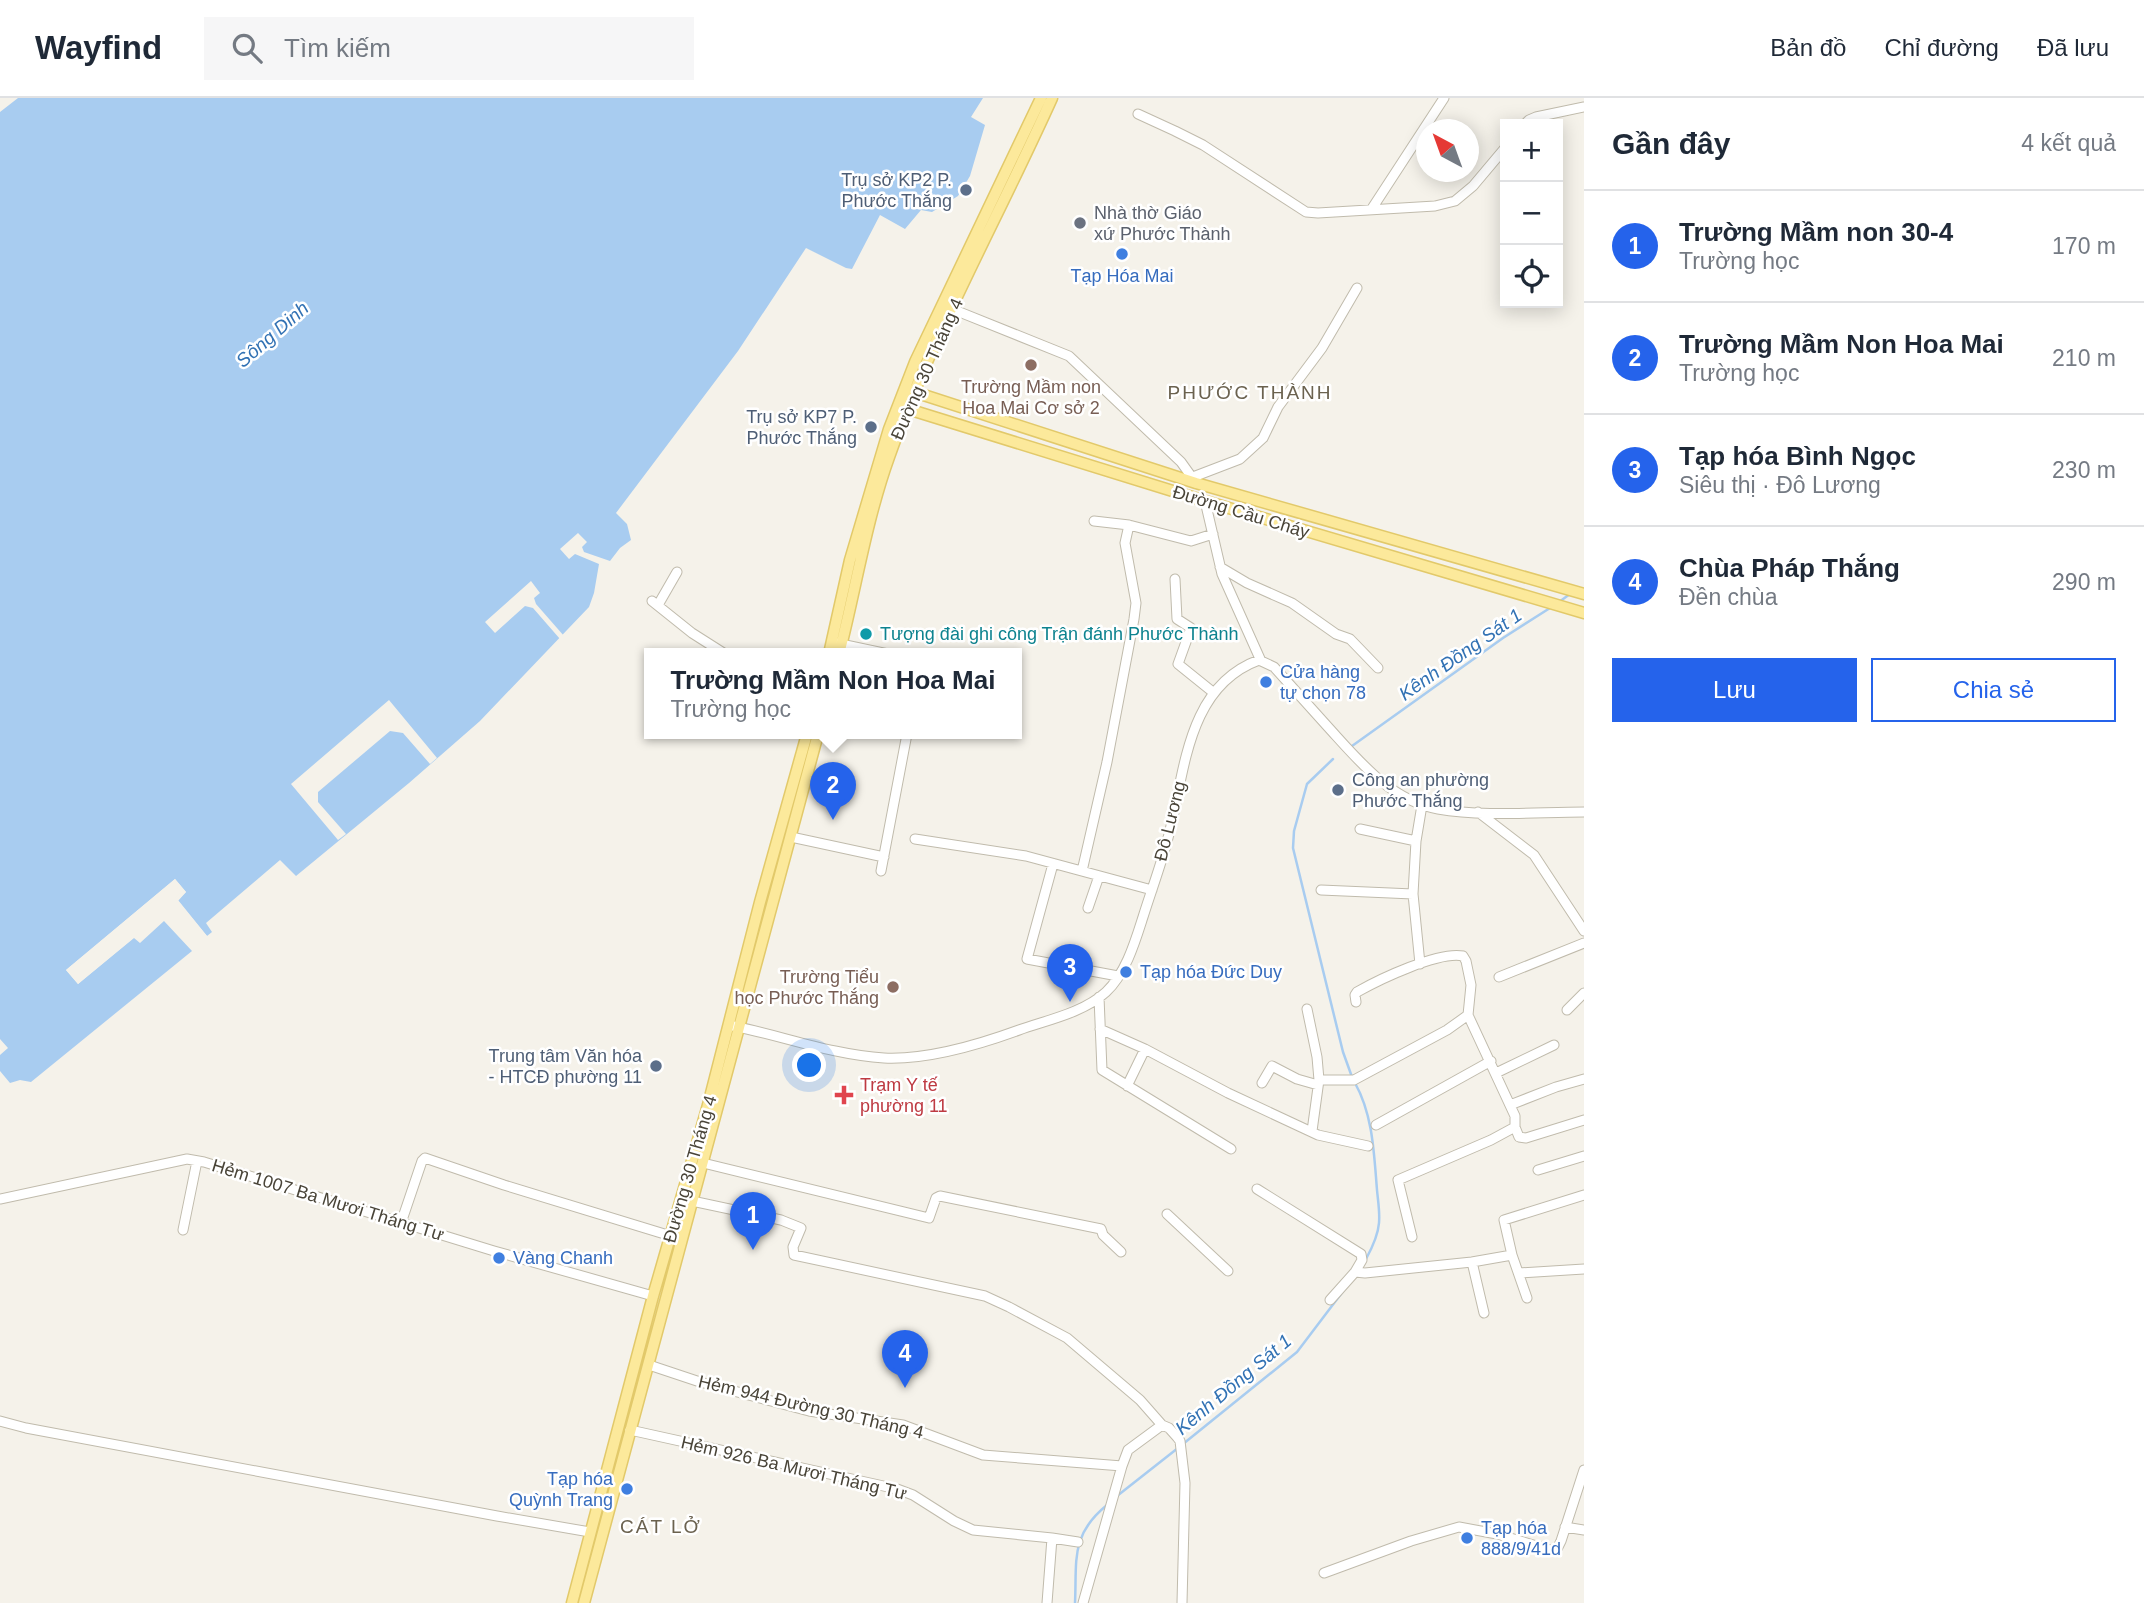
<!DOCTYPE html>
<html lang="vi">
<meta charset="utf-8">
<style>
:root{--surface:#fff;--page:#f6f6f7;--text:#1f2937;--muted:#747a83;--line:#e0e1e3;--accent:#2563eb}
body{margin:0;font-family:Arial,sans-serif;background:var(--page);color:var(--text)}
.controls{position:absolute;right:21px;top:21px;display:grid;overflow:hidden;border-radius:0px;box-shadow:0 4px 18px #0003}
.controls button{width:63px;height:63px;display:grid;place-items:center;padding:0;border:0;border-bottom:2px solid var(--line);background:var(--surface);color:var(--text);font:35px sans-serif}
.compass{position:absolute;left:1416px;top:21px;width:63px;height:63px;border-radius:50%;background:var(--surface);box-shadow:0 4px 18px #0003;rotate:319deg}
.you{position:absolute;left:810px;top:968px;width:24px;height:24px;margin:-18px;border:5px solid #fff;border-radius:50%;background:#1a73e8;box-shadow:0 0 0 10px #1a73e833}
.badge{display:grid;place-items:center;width:46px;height:46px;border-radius:50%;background:var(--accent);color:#fff;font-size:23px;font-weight:700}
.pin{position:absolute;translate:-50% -58px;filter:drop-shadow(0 2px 4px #0008)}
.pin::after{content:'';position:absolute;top:37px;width:24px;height:21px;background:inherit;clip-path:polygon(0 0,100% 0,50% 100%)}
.popup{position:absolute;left:644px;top:550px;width:378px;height:91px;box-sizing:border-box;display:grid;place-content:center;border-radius:0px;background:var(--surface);filter:drop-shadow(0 2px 5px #0005);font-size:23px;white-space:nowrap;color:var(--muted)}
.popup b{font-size:26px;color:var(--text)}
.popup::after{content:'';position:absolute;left:50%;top:100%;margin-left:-14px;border:14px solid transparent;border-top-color:var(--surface)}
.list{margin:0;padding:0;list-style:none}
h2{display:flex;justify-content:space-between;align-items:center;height:91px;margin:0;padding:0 28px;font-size:30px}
h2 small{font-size:23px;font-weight:400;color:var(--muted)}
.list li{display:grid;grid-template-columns:46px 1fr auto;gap:21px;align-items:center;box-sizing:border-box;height:112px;padding:0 28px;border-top:2px solid var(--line)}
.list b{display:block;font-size:26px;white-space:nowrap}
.list p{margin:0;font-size:23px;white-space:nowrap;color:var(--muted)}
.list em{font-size:23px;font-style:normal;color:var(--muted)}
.actions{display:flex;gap:14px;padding:21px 28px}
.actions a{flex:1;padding:16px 0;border:2px solid var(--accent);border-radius:0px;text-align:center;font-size:24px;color:var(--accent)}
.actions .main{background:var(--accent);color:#fff}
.icon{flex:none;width:38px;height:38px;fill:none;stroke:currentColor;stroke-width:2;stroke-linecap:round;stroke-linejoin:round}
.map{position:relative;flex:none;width:1584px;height:1505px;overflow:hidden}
header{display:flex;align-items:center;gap:42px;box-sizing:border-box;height:98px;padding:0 35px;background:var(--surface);border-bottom:2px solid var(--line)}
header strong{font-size:33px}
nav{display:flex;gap:38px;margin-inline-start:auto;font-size:24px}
.search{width:490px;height:63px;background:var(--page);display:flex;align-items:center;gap:18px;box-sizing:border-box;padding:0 24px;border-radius:0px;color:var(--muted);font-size:26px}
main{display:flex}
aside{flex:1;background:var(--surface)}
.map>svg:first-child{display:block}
.water{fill:#a8ccf0}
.pier{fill:#f5f2ea}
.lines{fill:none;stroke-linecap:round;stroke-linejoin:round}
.stream{stroke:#a8ccf0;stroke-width:2.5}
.minor-casing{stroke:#c0bbac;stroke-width:11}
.major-casing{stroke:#e2c96a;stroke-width:13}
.minor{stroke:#fff;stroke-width:9}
.major{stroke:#fce99b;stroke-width:10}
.service-dot{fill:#5c6f8a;stroke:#fff;stroke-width:2.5}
.worship-dot{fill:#6b7280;stroke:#fff;stroke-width:2.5}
.shop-dot{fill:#3f7fe0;stroke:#fff;stroke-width:2.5}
.education-dot{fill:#8d6e63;stroke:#fff;stroke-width:2.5}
.culture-dot{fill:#0f9aa8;stroke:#fff;stroke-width:2.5}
.health-dot{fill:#e0444e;stroke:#fff;stroke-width:2.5}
.labels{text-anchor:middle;stroke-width:5;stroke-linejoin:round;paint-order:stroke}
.service-label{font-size:18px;fill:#4e5e75;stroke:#fff;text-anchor:end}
.worship-label{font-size:18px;fill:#5b616d;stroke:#fff;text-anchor:start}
.shop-label{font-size:18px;fill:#366cbe;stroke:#fff;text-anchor:start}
.street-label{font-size:18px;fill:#494438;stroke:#fff}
.education-label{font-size:18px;fill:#785e54;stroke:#fff}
.culture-label{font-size:18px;fill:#0d838f;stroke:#fff;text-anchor:start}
.health-label{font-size:18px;fill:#be3a42;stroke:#fff;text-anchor:start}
.water-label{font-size:19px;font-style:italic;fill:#3272b4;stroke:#fff}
.neighbourhood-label{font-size:19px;letter-spacing:2px;fill:#6b624f;stroke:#fff}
</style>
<header>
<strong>Wayfind</strong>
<div class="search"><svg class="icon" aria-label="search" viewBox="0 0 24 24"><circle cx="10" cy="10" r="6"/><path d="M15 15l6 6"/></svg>Tìm kiếm</div>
<nav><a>Bản đồ</a><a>Chỉ đường</a><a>Đã lưu</a></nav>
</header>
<main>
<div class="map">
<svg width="1584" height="1505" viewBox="0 0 1584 1505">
<rect width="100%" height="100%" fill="#f5f2ea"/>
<path class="water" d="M 18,0 L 983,0 L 971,19 L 985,27 L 970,78 L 958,98 L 932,114 L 921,112 L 905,131 L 880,117 L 852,171 L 846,170 L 806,150 L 738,253 L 616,415 L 627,426 L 631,442 L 620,450 L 610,463 L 584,454 L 582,449 L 587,444 L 578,435 L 560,451 L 569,461 L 575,456 L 599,466 L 594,495 L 589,509 L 480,623 L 409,685 L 296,778 L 280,762 L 206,825 L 212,834 L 207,838 L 178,802 L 186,794 L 175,781 L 66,872 L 78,886 L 134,840 L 140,845 L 164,823 L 192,853 L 31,984 L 20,982 L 10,985 L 0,973 L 0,957 L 8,950 L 0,941 L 0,14 Z"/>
<path class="pier" d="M 531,483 L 540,495 L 534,500 L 536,506 L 564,538 L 560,541 L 533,510 L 525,508 L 495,535 L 485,524 Z
M 389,602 L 437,660 L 430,666 L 403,635 L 390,633 L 318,694 L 318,704 L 346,736 L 338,742 L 291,686 Z
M 175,781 L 186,794 L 178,803 L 207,838 L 204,840 L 175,804 L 175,800 L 181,794 L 174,786 L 71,873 L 78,881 L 132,837 L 137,837 L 78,886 L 66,872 Z"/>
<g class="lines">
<path class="stream" d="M 1559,504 L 1570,496
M 1352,648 L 1503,540 L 1550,510
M 1333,661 L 1307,686 L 1294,733 L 1293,750 L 1343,954 L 1352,979
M 1355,985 C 1373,1017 1374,1056 1377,1092 C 1378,1103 1380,1114 1379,1125 C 1378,1138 1372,1150 1366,1161
M 1183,1346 L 1297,1254 L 1344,1192
M 1117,1398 L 1178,1350
M 1075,1505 C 1077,1462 1070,1437 1107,1407"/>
<g class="minor-casing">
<path id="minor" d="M 1138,16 L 1175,33 L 1203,47 L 1306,114 L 1318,115 L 1435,108 L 1455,103 L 1473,88 L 1505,50
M 1525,26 L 1529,22 L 1536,19 L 1584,9
M 1371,112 L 1444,0
M 952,211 L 1069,258 L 1181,364 L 1196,385
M 1193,379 L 1240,361 L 1263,340 L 1278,309 L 1322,250 L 1357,190
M 1205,403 L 1222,476 L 1261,563
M 1094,423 L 1129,427
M 1220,469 L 1247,485 L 1292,505 L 1336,536 L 1350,541 L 1378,570
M 1175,481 L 1177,521 L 1191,530 L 1178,566 L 1214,595
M 652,503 L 692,535 L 725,556
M 658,507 L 677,474
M 836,545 L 888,556
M 1478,714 L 1534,757 L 1584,833
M 1360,731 L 1416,743
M 791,739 L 884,759
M 915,741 L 1026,758 L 1152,792
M 1053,766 L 1027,861 L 1118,878
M 881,773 L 907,636
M 1082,773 L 1107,664 L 1134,521 L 1136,505 L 1125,445 L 1129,427 L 1191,443 L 1213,436
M 1321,792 L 1413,796
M 1088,810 L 1099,778
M 1420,866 L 1413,796 L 1416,743 L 1422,707
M 1499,879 L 1584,845
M 1099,899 L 1102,972 L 1231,1051
M 1356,904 L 1355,897 L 1357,894 C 1380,881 1439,853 1463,858 L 1466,863 L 1471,887 L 1468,917 L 1515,1018 L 1515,1029 L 1519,1039 L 1526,1040 L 1584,1022
M 1307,911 L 1317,959 L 1319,982 L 1312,1033
M 1567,912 L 1584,895
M 733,928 C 783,938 833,957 884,960 C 927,962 978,947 1019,932 C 1047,922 1083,915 1106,894 C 1126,875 1135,844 1143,819 C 1152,790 1163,762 1170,732 C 1185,671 1188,588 1259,562 L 1274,569 C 1292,589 1310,609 1328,629 C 1359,663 1391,703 1438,711 C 1482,719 1539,714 1584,714
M 1100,931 L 1145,951
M 1496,975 L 1554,947
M 1319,982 L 1354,982 L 1447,932 L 1468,917
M 1262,985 L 1272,968 L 1297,981 L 1318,987
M 1127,988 L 1145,951 L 1228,995 L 1318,1037 L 1368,1048
M 1510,1007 L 1556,989 L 1584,981
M 1376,1027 L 1491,963
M 703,1065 L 929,1120 L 936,1100 L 940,1098 L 1101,1131 L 1103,1137 L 1121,1154
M 1538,1072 L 1584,1058
M 1257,1091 L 1361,1156 L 1362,1162 L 1355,1174 L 1330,1202
M 0,1101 L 187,1061 L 204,1064 L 494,1153 L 653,1198
M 692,1103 L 781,1122 L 801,1130 L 793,1149 L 794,1157 L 985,1198 L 1009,1209 L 1067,1240 L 1140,1302 L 1162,1327 L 1169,1330 L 1177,1339 L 1180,1343 L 1185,1385 L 1182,1505
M 1167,1116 L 1228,1173
M 401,1125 L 422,1063 L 425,1060 L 504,1087 L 671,1138
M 183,1132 L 197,1063
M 1412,1139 L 1398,1082 L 1491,1042 L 1515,1029
M 1472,1164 L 1484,1215
M 1355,1174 L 1365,1175 L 1472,1164 L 1512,1157
M 1519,1175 L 1584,1171
M 1527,1200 L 1512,1157 L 1504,1122 L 1584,1097
M 649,1267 L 700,1284 L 809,1313 L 903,1327 L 983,1357 L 1122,1368 L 1128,1352 L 1162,1327
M 0,1323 L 26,1330 L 497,1418 L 590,1434
M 630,1332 L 897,1391 L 913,1397 L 954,1423 L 973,1432 L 1052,1440 L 1047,1505
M 1565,1429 L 1584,1432
M 1052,1440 L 1078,1444
M 1324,1475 L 1411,1443 L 1459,1429 L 1497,1436 L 1550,1452 L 1557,1451 L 1561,1443 L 1584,1372
M 1083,1505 L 1122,1368"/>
</g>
<g class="major-casing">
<path id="major" d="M 905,291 L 1196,385 L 1584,496
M 898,308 L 1205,403 L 1584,515
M 829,556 L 850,462 L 889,331 L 915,264 L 1041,0
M 839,556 C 856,490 866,423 889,359 C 933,235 998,120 1052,0
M 572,1505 L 653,1198 L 708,1007 L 760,804 L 807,636
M 584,1505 L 818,636"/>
</g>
<use href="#minor" class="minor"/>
<use href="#major" class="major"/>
</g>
<g class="service-dot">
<circle cx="966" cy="92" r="7"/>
<circle cx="871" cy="329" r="7"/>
<circle cx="1338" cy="692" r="7"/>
<circle cx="656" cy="968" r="7"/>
</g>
<circle class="worship-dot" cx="1080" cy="125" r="7"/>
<g class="shop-dot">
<circle cx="1122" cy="156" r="7"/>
<circle cx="1266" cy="584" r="7"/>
<circle cx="1126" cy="874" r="7"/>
<circle cx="499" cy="1160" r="7"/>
<circle cx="627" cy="1391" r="7"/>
<circle cx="1467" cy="1440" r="7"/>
</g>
<g class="education-dot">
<circle cx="1031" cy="267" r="7"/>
<circle cx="893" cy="889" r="7"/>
</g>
<circle class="culture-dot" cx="866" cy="536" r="7"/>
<path class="health-dot" d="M840.5 986.5h7v7h7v7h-7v7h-7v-7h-7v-7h7z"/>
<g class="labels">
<g class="service-label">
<text x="952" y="88">Trụ sở KP2 P.<tspan x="952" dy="21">Phước Thắng</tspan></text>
<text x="857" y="325">Trụ sở KP7 P.<tspan x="857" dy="21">Phước Thắng</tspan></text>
<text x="1352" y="688" text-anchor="start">Công an phường<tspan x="1352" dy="21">Phước Thắng</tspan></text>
<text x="642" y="964">Trung tâm Văn hóa<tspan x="642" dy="21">- HTCĐ phường 11</tspan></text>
</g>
<g class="worship-label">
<text x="1094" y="121">Nhà thờ Giáo<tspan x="1094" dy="21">xứ Phước Thành</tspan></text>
</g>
<g class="shop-label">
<text x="1122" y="184" text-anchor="middle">Tạp Hóa Mai</text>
<text x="1280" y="580">Cửa hàng<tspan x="1280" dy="21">tự chọn 78</tspan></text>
<text x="1140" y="880">Tạp hóa Đức Duy</text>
<text x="513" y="1166">Vàng Chanh</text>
<text x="613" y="1387" text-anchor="end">Tạp hóa<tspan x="613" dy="21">Quỳnh Trang</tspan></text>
<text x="1481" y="1436">Tạp hóa<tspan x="1481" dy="21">888/9/41d</tspan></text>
</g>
<g class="street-label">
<text transform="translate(927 271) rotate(-66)" y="6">Đường 30 Tháng 4</text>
<text transform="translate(1241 414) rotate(17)" y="6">Đường Cầu Cháy</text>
<text transform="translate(1170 723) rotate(-76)" y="6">Đô Lương</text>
<text transform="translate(690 1071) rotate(-74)" y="6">Đường 30 Tháng 4</text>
<text transform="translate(328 1102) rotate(17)" y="6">Hẻm 1007 Ba Mươi Tháng Tư</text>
<text transform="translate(811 1309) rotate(13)" y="6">Hẻm 944 Đường 30 Tháng 4</text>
<text transform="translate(794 1370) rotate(13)" y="6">Hẻm 926 Ba Mươi Tháng Tư</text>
</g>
<g class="education-label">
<text x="1031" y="295">Trường Mầm non<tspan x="1031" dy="21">Hoa Mai Cơ sở 2</tspan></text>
<text x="879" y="885" text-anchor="end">Trường Tiểu<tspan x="879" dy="21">học Phước Thắng</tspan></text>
</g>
<g class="culture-label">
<text x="880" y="542">Tượng đài ghi công Trận đánh Phước Thành</text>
</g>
<g class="health-label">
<text x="860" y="993">Trạm Y tế<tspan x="860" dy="21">phường 11</tspan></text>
</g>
<g class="water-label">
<text transform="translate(272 236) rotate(-41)" y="7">Sông Dinh</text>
<text transform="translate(1460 556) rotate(-35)" y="7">Kênh Đồng Sát 1</text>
<text transform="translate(1233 1286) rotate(-40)" y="7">Kênh Đồng Sát 1</text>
</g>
<g class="neighbourhood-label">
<text x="1250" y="301">PHƯỚC THÀNH</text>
<text x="661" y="1435">CÁT LỞ</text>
</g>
</g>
</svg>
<div class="controls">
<button>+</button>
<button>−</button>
<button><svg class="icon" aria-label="locate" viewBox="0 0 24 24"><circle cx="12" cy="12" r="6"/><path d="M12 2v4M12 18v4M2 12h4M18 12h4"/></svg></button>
</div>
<svg class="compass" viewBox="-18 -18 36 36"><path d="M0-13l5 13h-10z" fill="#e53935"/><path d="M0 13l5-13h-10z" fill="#747a83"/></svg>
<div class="you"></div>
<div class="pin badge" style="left:753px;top:1152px">1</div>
<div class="pin badge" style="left:833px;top:722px">2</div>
<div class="popup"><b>Trường Mầm Non Hoa Mai</b>Trường học</div>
<div class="pin badge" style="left:1070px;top:904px">3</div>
<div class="pin badge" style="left:905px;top:1290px">4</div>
</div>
<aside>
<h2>Gần đây<small>4 kết quả</small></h2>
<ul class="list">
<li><span class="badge">1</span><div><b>Trường Mầm non 30-4</b><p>Trường học</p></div><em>170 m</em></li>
<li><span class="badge">2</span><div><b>Trường Mầm Non Hoa Mai</b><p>Trường học</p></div><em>210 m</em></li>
<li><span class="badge">3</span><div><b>Tạp hóa Bình Ngọc</b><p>Siêu thị · Đô Lương</p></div><em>230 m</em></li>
<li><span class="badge">4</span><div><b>Chùa Pháp Thắng</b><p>Đền chùa</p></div><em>290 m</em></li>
</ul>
<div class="actions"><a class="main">Lưu</a><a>Chia sẻ</a></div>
</aside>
</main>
